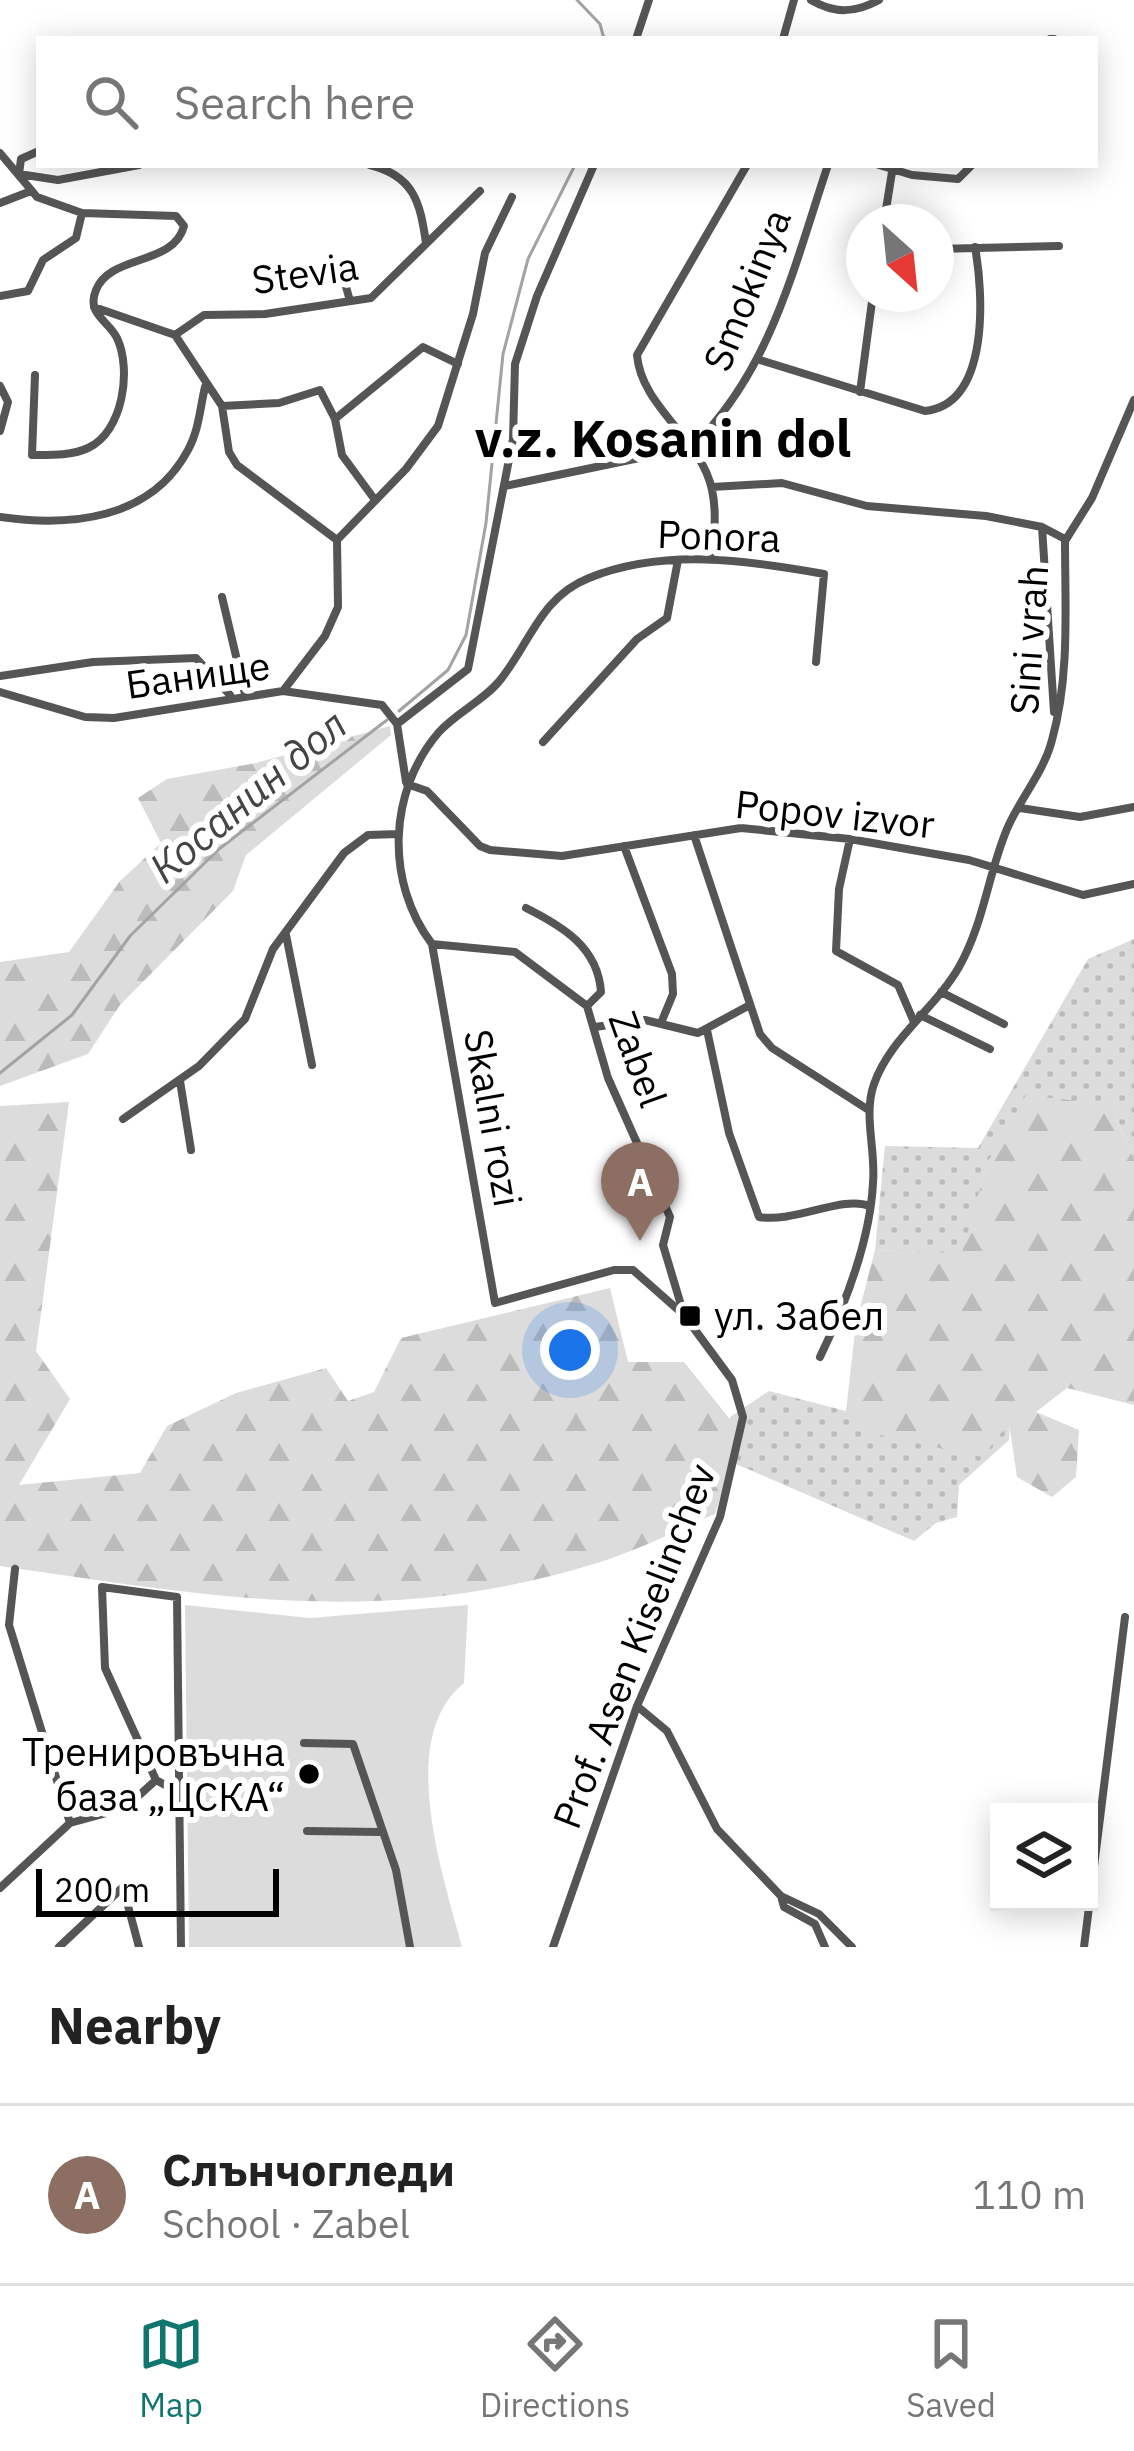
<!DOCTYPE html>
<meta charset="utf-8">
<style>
:root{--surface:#fff;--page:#f2f2f2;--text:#222;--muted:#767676;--line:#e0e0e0;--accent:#0f766e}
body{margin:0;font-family:"IBM Plex Sans",sans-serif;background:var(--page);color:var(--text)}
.controls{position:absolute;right:36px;bottom:36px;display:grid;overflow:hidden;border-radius:0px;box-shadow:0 6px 30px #0003}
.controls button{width:108px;height:108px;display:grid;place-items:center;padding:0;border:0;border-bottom:3px solid var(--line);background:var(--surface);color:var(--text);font:60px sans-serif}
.compass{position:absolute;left:846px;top:204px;width:108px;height:108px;border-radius:50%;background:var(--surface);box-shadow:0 6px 30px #0003;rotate:153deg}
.scale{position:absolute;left:36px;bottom:30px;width:243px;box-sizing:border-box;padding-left:12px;border:6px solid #000;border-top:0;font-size:33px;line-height:42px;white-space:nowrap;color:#000;-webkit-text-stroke:9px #fff;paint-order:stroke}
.you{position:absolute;left:570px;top:1350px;width:42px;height:42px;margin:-30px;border:9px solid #fff;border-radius:50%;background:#1a73e8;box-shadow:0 0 0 18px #1a73e833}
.badge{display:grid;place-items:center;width:78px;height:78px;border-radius:50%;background:var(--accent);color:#fff;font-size:39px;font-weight:700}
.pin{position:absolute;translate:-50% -99px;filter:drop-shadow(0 3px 6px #0008)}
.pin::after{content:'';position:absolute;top:63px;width:42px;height:36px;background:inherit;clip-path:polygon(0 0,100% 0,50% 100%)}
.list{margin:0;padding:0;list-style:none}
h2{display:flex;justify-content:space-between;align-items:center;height:156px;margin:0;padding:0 48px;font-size:51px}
h2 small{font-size:39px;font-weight:400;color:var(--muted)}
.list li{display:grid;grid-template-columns:78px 1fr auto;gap:36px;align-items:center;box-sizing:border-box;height:180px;padding:0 48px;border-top:3px solid var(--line)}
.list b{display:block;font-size:45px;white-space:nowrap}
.list p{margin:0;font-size:39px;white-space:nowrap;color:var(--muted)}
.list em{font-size:39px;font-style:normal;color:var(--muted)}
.icon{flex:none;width:66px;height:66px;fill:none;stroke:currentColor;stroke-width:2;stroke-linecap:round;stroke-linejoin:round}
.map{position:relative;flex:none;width:1134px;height:1947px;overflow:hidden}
.search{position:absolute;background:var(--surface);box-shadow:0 6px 30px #0003;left:36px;right:36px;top:36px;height:132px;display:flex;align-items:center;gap:30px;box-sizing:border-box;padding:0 42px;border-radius:0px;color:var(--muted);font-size:45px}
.sheet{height:336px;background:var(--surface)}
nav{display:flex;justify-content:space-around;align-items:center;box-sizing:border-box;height:168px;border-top:3px solid var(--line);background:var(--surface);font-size:33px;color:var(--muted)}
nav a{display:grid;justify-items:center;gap:6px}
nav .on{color:var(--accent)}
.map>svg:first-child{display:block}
.grass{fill:url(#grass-dots)}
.forest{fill:url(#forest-firs)}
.green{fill:#dcdcdc}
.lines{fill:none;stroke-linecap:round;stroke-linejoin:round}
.stream{stroke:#a3a3a3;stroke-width:3}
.street{stroke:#555;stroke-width:8}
.poi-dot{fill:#000;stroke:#fff;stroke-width:4.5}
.labels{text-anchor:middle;stroke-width:12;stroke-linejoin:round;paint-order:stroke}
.street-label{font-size:39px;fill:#000;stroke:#fff}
.poi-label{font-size:39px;fill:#000;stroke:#fff;text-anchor:start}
.water-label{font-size:42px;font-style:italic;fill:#444;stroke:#fff}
.district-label{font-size:51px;font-weight:bold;fill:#000;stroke:#fff}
</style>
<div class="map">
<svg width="1134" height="1947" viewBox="0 0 1134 1947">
<defs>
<pattern id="grass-dots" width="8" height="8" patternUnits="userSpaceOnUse" patternTransform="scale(3)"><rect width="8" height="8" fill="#dcdcdc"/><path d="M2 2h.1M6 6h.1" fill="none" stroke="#bbb" stroke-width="1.8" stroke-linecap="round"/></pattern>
<pattern id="forest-firs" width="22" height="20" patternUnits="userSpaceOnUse" patternTransform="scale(3)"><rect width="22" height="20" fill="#dcdcdc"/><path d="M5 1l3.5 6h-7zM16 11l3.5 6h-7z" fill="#bbb"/></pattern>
</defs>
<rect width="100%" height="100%" fill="#fff"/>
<path class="grass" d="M 1134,939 L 1134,1160 L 1111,1105 L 987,1163 L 963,1254 L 875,1250 L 885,1146 L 978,1148 L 1088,959 Z
M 769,1391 L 846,1411 L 1010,1421 L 1009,1440 L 959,1485 L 957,1517 L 936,1523 L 914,1541 L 736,1464 L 730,1417 Z"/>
<path class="forest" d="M 390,726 L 391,735 L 246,855 L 233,891 L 120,1005 L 88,1054 L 0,1086 L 0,962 L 69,952 L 120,881 L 161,843 L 138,798 L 167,779 L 256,763 Z
M 1026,1095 L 1111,1105 L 1134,1160 L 1134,1405 L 1067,1388 L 1036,1412 L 1079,1430 L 1076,1477 L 1052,1497 L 1017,1477 L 1009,1423 L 982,1457 L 876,1434 L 846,1411 L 856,1323 L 875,1250 L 962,1253 L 987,1163 Z
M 69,1102 L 36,1351 L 70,1399 L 19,1485 L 140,1473 L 167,1426 L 236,1393 L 326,1368 L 348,1401 L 374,1392 L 401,1338 L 610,1288 L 628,1362 L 684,1362 L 741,1433 L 715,1514 C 677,1530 637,1551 597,1563 C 383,1629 215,1597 0,1566 L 0,1106 Z"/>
<path class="green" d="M 185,1605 L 310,1618 L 468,1605 L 464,1683 C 395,1738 444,1878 462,1947 L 189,1947 Z"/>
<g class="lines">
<path class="stream" d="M 577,0 L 600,24 L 604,39
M 399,711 L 448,670 L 466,635 L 486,523 L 503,354 L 528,259 L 575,165
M 0,1073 L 72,1015 L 130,936 L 219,849 L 387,720"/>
<path class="street" d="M 811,0 C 835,14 855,13 879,0
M 636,39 L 649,0
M 783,39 L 794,0
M 1050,39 L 1054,39
M 39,151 L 21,159 L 19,174 L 58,180 L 139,165
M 0,153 L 37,197 L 82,213 L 176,216 L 184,226 C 174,266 110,254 96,290 C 86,314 108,320 117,338 C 132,370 123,432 88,448 C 71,456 49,455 32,455 L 35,375
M 370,165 C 414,176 420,202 426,243
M 879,165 L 912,175 L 958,179 L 972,165
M 0,203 L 31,191
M 884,222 L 892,172
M 936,249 L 1059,246
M 331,265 L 343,276 L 350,301
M 0,296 L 28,291 L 43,260 L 76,238 L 82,213
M 94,307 L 175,335 L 222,406 L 229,452 L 237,465 L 337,540
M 175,335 L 204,315 L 265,314 L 371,298 L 480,191
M 760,360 L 925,411 C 991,404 983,291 975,247
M 0,386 L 8,402 L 0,431
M 860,392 L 873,294
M 222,406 L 279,403 L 320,390 L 335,419 L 342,455 L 375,500
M 335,419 L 423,347 L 458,364
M 505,486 L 692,447 C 771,371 794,266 828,165
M 712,487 L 782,483 L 867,506 L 986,516 L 1042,527 L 1054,712
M 0,517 C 70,527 151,520 188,450 C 199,430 200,408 205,387
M 1042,527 L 1065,539
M 337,540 L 406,469 L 438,426 L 473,314 L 485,253 L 512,197
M 1065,541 L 1092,498 L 1134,400
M 712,558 C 714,536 717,512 712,490 C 702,439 641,407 637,355 L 747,165
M 222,597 L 245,694
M 0,676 L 93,662 L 196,658 L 230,695
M 283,691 L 325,636 L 338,607 L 337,540
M 0,692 L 85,717 L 114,718 L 283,691 L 382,705 L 397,724 L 406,782
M 397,724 L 468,669 L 513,439 L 515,364 L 537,296 L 594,165
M 543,742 L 637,639 L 667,618 L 678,560
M 407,784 L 427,791 L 480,846 L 490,850 L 562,856 L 741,828 L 850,839 L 969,860 L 1083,895 L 1134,884
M 1020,808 L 1080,817 L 1134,807
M 694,835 L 760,1034 L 772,1048 L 867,1109
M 850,839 L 839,889 L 836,951 L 898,985 L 914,1022
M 624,846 L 672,974 L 673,994 L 661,1023
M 526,908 C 562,926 598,947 601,992 L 587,1006
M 286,935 L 312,1065
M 432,944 L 515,952 L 587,1006 L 608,1078 L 670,1217 L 663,1245 L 684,1315 L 732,1380 L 743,1417 L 720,1517 L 637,1706 L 553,1947
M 941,992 L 1004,1024
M 920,1015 L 990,1049
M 595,1027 L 645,1020 L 698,1033 L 748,1006
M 707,1030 L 729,1133 L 759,1217 C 795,1223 843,1195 869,1206
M 180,1081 L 191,1150
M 123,1119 L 199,1066 L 245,1019 L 273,949 L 344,853 L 368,835 L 398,834
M 684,1315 L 633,1270 L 614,1270 L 495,1303 L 432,944 C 385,882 388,791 439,732 C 457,712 485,700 501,679 C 531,641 541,597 589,578 C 664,548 746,560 824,574 L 816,662
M 820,1357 C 845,1305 870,1241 873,1183 C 876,1150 863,1115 874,1084 C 890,1038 935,1009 959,967 C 984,923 988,874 1007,829 C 1019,800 1044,772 1052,740 C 1070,676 1065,607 1065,541
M 15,1569 L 9,1625 L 70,1823
M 637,1706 L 667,1731 L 717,1829 L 781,1896 L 784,1907 L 815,1924 L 825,1947
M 304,1743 L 353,1744 L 396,1870 L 410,1947
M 156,1780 L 105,1668 L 102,1587 L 177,1597 L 181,1947
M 156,1780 L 178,1792
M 307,1831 L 381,1832
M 123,1887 L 139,1947
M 0,1888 L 70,1823 L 125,1808 L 156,1780
M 781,1896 L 819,1914 L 852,1947
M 59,1947 L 123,1887
M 1084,1947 L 1125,1617"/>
</g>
<g class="poi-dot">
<rect x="678" y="1304" width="24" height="24" rx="6"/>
<circle cx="309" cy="1774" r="12"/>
</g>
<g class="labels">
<g class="street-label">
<text transform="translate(305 273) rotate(-8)" y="14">Stevia</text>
<text transform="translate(747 290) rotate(-68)" y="14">Smokinya</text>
<text transform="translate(719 536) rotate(2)" y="14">Ponora</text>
<text transform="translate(1029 640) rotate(-86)" y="14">Sini vrah</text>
<text transform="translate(198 675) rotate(-8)" y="14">Банище</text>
<text transform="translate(835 814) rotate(6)" y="14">Popov izvor</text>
<text transform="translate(638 1059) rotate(70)" y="14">Zabel</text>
<text transform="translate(493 1118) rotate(80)" y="14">Skalni rozi</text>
<text transform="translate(634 1646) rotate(-69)" y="14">Prof. Asen Kiselinchev</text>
</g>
<g class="poi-label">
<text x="714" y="1330">ул. Забел</text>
<text x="285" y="1766" text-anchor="end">Тренировъчна<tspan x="285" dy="45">база „ЦСКА“</tspan></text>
</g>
<g class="water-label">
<text transform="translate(248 796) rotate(-40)" y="15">Косанин дол</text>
</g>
<g class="district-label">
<text x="663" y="457">v.z. Kosanin dol</text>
</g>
</g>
</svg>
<div class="controls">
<button><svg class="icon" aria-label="layers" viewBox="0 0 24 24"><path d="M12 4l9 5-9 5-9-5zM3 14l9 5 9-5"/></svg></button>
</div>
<svg class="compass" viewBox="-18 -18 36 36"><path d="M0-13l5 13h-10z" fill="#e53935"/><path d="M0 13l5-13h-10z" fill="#767676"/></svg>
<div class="scale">200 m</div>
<div class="you"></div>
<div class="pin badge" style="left:640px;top:1241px;background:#8d6e63">A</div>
<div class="search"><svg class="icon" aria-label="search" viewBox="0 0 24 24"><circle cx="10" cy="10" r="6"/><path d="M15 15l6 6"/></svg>Search here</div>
</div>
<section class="sheet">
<h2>Nearby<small></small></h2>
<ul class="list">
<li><span class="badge" style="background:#8d6e63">A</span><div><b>Слънчогледи</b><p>School · Zabel</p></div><em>110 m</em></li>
</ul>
</section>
<nav>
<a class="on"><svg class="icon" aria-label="map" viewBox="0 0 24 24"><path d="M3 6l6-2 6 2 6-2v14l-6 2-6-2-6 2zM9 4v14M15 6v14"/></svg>Map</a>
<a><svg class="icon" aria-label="directions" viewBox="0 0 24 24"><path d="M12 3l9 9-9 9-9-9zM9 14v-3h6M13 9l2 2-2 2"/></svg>Directions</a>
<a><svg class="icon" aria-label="saved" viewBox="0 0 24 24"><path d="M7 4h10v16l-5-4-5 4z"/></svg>Saved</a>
</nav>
